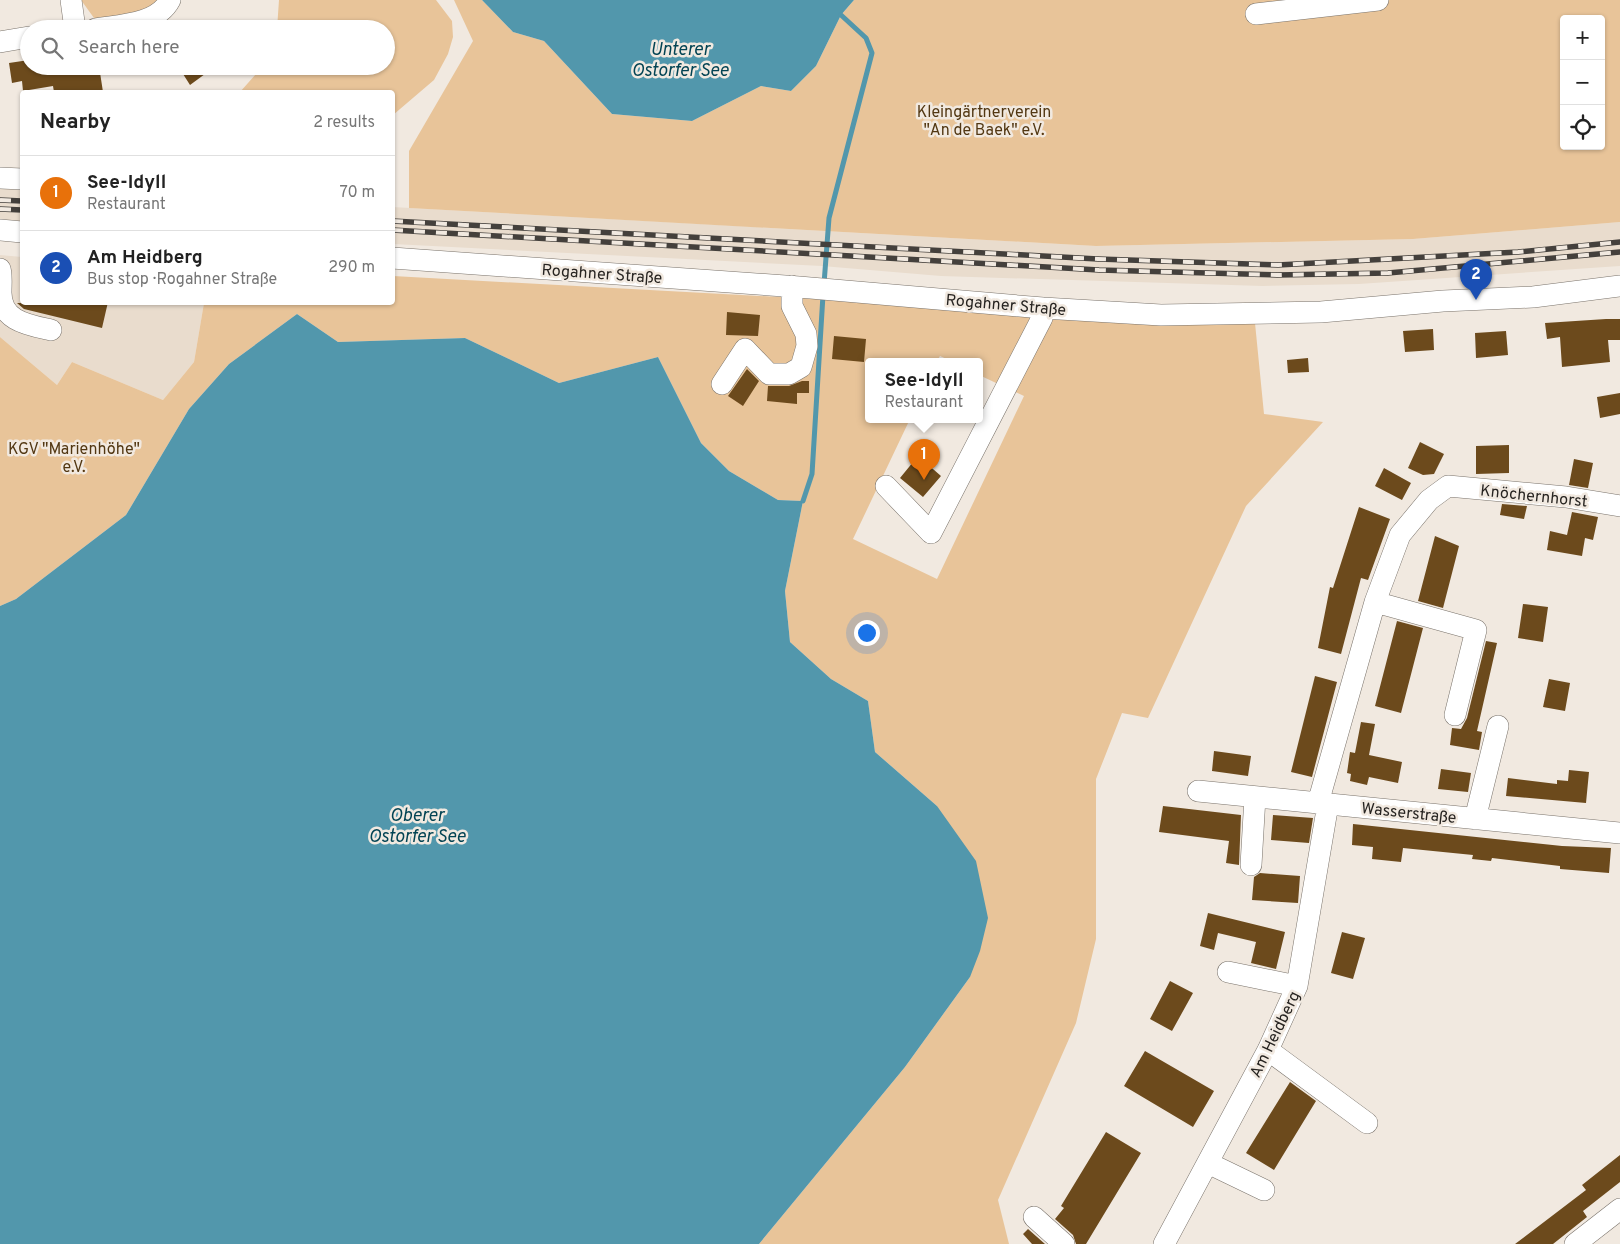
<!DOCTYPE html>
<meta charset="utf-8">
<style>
:root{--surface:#fff;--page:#f2f2f2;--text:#222;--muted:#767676;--line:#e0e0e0;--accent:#db2777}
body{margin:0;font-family:Overpass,sans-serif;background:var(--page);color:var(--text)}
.controls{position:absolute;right:15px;top:15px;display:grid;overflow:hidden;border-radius:5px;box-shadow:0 1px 4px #0004}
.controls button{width:45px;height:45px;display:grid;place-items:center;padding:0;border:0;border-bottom:1px solid var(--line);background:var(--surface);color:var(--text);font:25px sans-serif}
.you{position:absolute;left:866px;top:632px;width:18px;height:18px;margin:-12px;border:4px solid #fff;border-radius:50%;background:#1a73e8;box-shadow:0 0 0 8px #1a73e833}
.badge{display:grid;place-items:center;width:32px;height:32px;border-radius:50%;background:var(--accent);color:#fff;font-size:16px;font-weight:700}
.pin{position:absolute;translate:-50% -41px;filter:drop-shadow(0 1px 2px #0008)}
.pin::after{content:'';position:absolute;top:26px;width:18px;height:15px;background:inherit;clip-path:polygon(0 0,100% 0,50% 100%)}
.popup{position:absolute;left:865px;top:358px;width:118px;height:65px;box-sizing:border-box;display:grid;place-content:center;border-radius:5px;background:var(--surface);filter:drop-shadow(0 1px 4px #0005);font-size:16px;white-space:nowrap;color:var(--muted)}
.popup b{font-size:19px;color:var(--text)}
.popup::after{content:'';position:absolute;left:50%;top:100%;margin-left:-10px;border:10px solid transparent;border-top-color:var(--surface)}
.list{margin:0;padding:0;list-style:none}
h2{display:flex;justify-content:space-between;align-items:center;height:65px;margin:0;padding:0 20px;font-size:21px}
h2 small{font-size:16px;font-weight:400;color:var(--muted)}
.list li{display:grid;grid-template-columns:32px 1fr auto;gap:15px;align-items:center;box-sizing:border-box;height:75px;padding:0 20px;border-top:1px solid var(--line)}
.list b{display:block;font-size:19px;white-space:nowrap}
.list p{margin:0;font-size:16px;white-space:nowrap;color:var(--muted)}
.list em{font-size:16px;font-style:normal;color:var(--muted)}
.icon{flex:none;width:28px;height:28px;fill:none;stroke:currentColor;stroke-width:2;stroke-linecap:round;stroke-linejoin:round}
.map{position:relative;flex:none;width:1620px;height:1244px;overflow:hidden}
.search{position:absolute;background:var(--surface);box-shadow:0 1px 4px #0004;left:20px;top:20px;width:375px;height:55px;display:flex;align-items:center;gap:12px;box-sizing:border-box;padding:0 18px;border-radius:28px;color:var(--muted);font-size:19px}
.panel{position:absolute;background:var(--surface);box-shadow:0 1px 4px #0004;left:20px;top:90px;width:375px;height:215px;border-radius:5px}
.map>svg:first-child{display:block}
.built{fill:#e9dccd}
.green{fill:#e8c499;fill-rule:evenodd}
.water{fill:#5297ac}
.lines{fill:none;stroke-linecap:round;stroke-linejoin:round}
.stream{stroke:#5297ac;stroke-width:5}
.building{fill:#6c4a1c}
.minor-casing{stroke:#7a736b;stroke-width:22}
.minor{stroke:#fff;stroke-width:21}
.rail-casing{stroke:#44403c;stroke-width:5.5}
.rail{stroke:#f1e9e0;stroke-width:4;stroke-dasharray:11;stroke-linecap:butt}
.labels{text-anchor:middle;stroke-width:5;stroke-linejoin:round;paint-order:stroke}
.park-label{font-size:16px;fill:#523712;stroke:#f1e9e0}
.street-label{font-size:16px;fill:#272421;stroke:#f1e9e0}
.water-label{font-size:18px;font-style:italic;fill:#024353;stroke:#f1e9e0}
</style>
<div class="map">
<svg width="1620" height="1244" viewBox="0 0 1620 1244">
<rect width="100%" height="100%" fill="#f1e9e0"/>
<path class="built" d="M 0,178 L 22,179 L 22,224 L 0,223 Z
M 392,207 L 1096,246 L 1413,239 L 1620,222 L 1620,266 L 1359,284 L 1263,286 L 941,276 L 822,266 L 393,244 Z
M 0,255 L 22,257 L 22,302 L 204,303 L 194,362 L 163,400 L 72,362 L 57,385 L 0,337 Z"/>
<path class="green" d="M 81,0 L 165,0 L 114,22 L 94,18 Z
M 279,0 L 436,0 L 452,21 L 453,37 L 448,54 L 434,80 L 393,115 L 392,92 L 240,92 L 263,66 L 386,66 L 386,29 L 277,29 Z
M 454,0 L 482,0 L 513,32 L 544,41 L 612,114 L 692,121 L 761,86 L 791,91 L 816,66 L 841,15 L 854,0 L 1620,0 L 1620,222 L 1413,239 L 1096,246 L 409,208 L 409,151 L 473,41 ZM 1564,19 L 1601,19 L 1601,146 L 1564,146 Z
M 393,276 L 1255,323 L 1264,414 L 1323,422 L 1246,506 L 1148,718 L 1122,713 L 1096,779 L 1096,939 L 1076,1023 L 998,1200 L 1009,1244 L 759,1244 L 905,1067 L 970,977 L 937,806 L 875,752 L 868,701 L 831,679 L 790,642 L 785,591 L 803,501 L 778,500 L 729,471 L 701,443 L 658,357 L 559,383 L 465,338 L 338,342 L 297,314 L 229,364 L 189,409 L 126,515 L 16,599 L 0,606 L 0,337 L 57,385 L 72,362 L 163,400 L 194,362 L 204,303 L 392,302 ZM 940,356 L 951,361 L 979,361 L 979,375 L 1024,396 L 937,579 L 853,539 L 910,419 L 869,419 L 869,361 L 937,361 Z"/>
<path class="water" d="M 482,0 L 854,0 L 841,15 L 816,66 L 791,91 L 761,86 L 692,121 L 612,114 L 544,41 L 513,32 Z
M 297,314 L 338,342 L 465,338 L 559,383 L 658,357 L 701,443 L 729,471 L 778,500 L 803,501 L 785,591 L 790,642 L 831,679 L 868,701 L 875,752 L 937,806 L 976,861 L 988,918 L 980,951 L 970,977 L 905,1067 L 759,1244 L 0,1244 L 0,606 L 16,599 L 126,515 L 189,409 L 229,364 Z"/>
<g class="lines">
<path class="stream" d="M 824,284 L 829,218 L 872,53 L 866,38 L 841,15
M 803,501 L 812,474 L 823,295"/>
</g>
<path class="building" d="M 29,60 L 29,66 L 35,66 L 36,70 L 60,66 L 99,66 L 103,92 L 54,92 L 53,86 L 23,91 L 22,81 L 12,83 L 9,63 Z
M 178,66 L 199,66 L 205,74 L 190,85 Z
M 108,302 L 102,328 L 24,309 L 17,303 Z
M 727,312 L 760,315 L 758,336 L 726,335 Z
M 1606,319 L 1620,319 L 1620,340 L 1608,340 L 1610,362 L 1562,367 L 1560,337 L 1547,339 L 1545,323 Z
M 1433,329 L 1434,350 L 1405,352 L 1403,331 Z
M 1506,331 L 1508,355 L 1476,358 L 1475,333 Z
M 834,336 L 866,339 L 864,362 L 832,359 Z
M 1308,358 L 1309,372 L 1288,373 L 1287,360 Z
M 747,369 L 759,381 L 743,406 L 728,396 Z
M 802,381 L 809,381 L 809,393 L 797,393 L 797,404 L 767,401 L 768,386 L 789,386 Z
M 1620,393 L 1620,414 L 1600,418 L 1597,397 Z
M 1420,442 L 1444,454 L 1434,474 L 1423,475 L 1408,468 Z
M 1509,445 L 1509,473 L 1476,474 L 1476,446 Z
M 918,456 L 941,476 L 923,497 L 900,478 Z
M 1574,459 L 1593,463 L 1588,488 L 1569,485 Z
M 1384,468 L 1411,483 L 1402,500 L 1375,486 Z
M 1502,504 L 1527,506 L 1524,519 L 1500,515 Z
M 1359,507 L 1390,519 L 1368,580 L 1361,578 L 1341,654 L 1318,648 L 1330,587 L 1333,588 Z
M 1572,512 L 1598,517 L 1593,540 L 1585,538 L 1582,556 L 1547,550 L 1550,531 L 1567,535 Z
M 1435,536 L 1459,546 L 1443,608 L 1418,601 Z
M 1523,604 L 1548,607 L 1543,642 L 1518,638 Z
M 1397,621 L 1423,628 L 1401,713 L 1375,706 Z
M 1486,641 L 1497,643 L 1477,731 L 1482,732 L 1479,750 L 1450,745 L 1452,728 L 1461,729 L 1467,718 Z
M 1315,676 L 1337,682 L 1312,777 L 1291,772 Z
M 1549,679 L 1570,683 L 1565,711 L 1543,707 Z
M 1361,722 L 1375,724 L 1369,755 L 1402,762 L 1398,783 L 1369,777 L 1367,785 L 1350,781 L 1351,774 L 1347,773 L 1350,752 L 1355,753 Z
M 1214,751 L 1251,756 L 1248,776 L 1212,771 Z
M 1441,769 L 1471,773 L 1468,792 L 1438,789 Z
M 1569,770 L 1589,772 L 1586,803 L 1506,796 L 1508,778 L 1557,784 L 1557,780 L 1568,781 Z
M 1163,806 L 1241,815 L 1239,865 L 1226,863 L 1229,841 L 1159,832 Z
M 1273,815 L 1313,818 L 1309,843 L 1271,840 Z
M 1353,824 L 1562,846 L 1611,848 L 1609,873 L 1560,869 L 1560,866 L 1492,858 L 1491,861 L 1472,859 L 1473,855 L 1403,848 L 1401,862 L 1372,859 L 1373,847 L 1352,845 Z
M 1260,873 L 1300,876 L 1298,903 L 1252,900 L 1254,877 Z
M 1208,913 L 1285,932 L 1276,969 L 1251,963 L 1256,942 L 1218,933 L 1214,950 L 1200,946 Z
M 1342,932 L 1365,938 L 1353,979 L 1331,973 Z
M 1170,981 L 1193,993 L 1172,1031 L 1150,1019 Z
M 1145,1051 L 1214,1091 L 1193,1127 L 1124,1086 Z
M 1290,1082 L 1316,1101 L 1274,1170 L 1246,1153 Z
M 1106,1132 L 1141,1153 L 1086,1244 L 1076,1244 L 1073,1235 L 1055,1219 L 1064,1208 L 1061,1206 Z
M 1620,1155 L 1620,1182 L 1583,1211 L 1587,1217 L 1553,1244 L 1515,1244 L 1586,1190 L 1582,1185 Z
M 1028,1229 L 1045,1244 L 1032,1244 L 1023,1234 Z"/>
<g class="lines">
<g class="minor-casing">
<path id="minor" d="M 71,0 L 75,29
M 1256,14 L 1378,0
M 95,29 C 119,25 157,25 170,0
M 0,42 L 29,37
M 0,178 L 22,179
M 0,230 L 22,232
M 392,258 L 799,287 L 1043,308 L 1161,315 L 1321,312 L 1443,301 L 1533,297 L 1620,286
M 0,269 C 2,273 1,284 1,291 C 0,321 28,325 51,330
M 722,384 L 745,349 L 769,374 L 789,374 L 801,367 L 807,346 L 806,334 L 792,306 L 792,286
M 886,486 L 931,533 L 1042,318 L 1043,308
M 1375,602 L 1476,630 L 1455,715
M 1198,791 L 1620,833
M 1318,803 L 1375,602 L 1400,535 L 1429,500 L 1448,486 L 1566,497 L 1620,506
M 1475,819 L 1498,726
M 1251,865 L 1255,797
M 1228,972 L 1297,986
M 1268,1050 L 1367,1123
M 1208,1163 L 1264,1190
M 1034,1217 L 1064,1244
M 1164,1244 L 1268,1050 L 1297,986 L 1328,804
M 1575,1244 L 1620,1209"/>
</g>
<use href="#minor" class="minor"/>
<g class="rail-casing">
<path id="rail" d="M 0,200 L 22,201
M 0,209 L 22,210
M 392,221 L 1098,259 L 1278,265 L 1518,252 L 1620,242
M 392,230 L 1099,270 L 1277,275 L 1388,273 L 1620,252"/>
</g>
<use href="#rail" class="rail"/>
</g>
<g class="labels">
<g class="park-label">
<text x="984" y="117">Kleingärtnerverein<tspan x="984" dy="18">"An de Baek" e.V.</tspan></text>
<text x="74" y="454">KGV "Marienhöhe"<tspan x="74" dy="18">e.V.</tspan></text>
</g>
<g class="street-label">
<text transform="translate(602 273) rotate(4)" y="6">Rogahner Straße</text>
<text transform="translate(1006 304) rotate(5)" y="6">Rogahner Straße</text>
<text transform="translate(1534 495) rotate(6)" y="6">Knöchernhorst</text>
<text transform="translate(1409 812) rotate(6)" y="6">Wasserstraße</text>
<text transform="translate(1274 1034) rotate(-64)" y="6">Am Heidberg</text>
</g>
<g class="water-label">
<text x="680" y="55">Unterer<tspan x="680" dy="21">Ostorfer See</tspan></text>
<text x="417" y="821">Oberer<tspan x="417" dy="21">Ostorfer See</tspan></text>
</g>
</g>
</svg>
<div class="controls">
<button>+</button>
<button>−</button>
<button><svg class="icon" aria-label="locate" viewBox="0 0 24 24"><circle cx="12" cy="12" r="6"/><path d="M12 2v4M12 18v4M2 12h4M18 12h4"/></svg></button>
</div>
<div class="you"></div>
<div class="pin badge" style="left:924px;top:480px;background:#e8710a">1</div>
<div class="popup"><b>See-Idyll</b>Restaurant</div>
<div class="pin badge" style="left:1476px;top:300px;background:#1a4fb4">2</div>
<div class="search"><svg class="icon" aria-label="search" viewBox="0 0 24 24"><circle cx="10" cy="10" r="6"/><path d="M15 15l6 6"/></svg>Search here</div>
<section class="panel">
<h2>Nearby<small>2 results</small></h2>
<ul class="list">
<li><span class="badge" style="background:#e8710a">1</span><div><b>See-Idyll</b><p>Restaurant</p></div><em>70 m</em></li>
<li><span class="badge" style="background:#1a4fb4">2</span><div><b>Am Heidberg</b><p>Bus stop · Rogahner Straße</p></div><em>290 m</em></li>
</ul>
</section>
</div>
